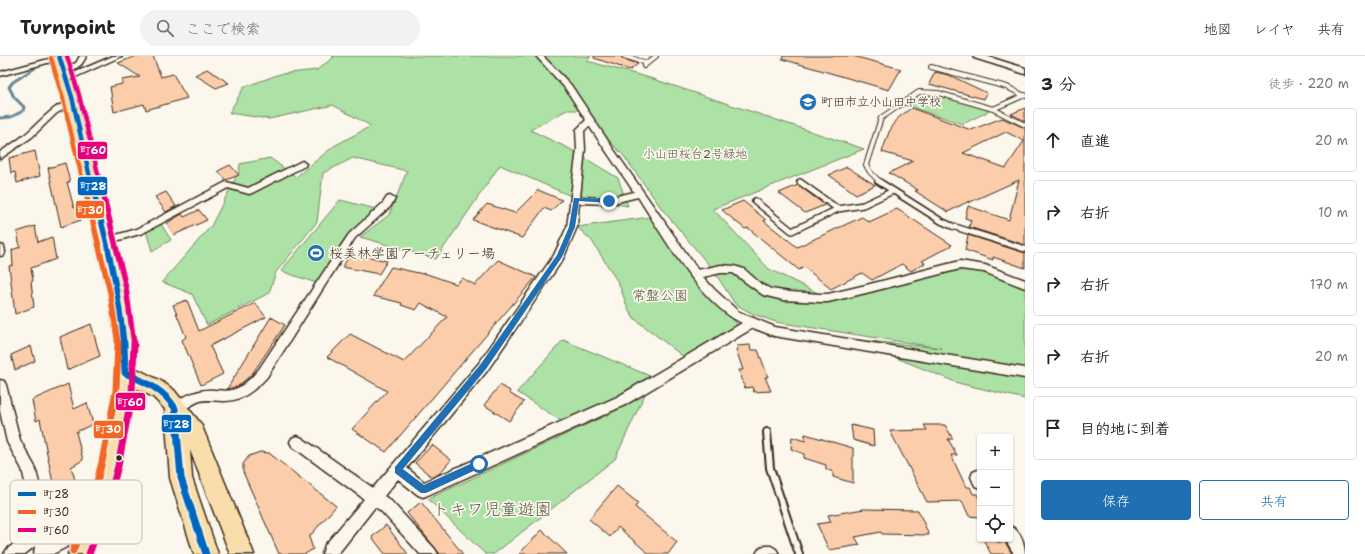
<!DOCTYPE html>
<html lang="ja">
<meta charset="utf-8">
<style>
:root{--surface:#fff;--page:#f2f2f2;--text:#222;--muted:#767676;--line:#e0e0e0;--accent:#1f6fb2}
body{margin:0;font-family:"Shantell Sans","Klee One",sans-serif;background:var(--page);color:var(--text)}
.controls{position:absolute;right:12px;bottom:12px;display:grid;overflow:hidden;border-radius:4px;box-shadow:0 1px 3px #0004}
.controls button{width:36px;height:36px;display:grid;place-items:center;padding:0;border:0;border-bottom:1px solid var(--line);background:var(--surface);color:var(--text);font:20px sans-serif}
.stop{position:absolute;width:12px;height:12px;margin:-9px;border:3px solid #1f6fb2;border-radius:50%;background:#fff}
.stop.end{background:#1f6fb2;border-color:#fff;box-shadow:0 1px 4px #0008}
.list{margin:0;padding:0;list-style:none}
h2{display:flex;justify-content:space-between;align-items:center;height:52px;margin:0;padding:0 16px;font-size:17px}
h2 small{font-size:13px;font-weight:400;color:var(--muted)}
.list li{display:grid;grid-template-columns:26px 1fr auto;gap:12px;align-items:center;box-sizing:border-box;height:64px;margin:0 8px 8px;padding:0 8px;border:1px solid var(--line);border-radius:4px}
.list b{display:block;font-size:15px;white-space:nowrap}
.list em{font-size:13px;font-style:normal;color:var(--muted)}
.actions{display:flex;gap:8px;padding:12px 16px}
.actions a{flex:1;padding:9px 0;border:1px solid var(--accent);border-radius:4px;text-align:center;font-size:14px;color:var(--accent)}
.actions .main{background:var(--accent);color:#fff}
.icon{flex:none;width:22px;height:22px;fill:none;stroke:currentColor;stroke-width:2;stroke-linecap:round;stroke-linejoin:round}
.map{position:relative;flex:none;width:1025px;height:498px;overflow:hidden}
header{display:flex;align-items:center;gap:24px;box-sizing:border-box;height:56px;padding:0 20px;background:var(--surface);border-bottom:1px solid var(--line)}
header strong{font-size:19px}
nav{display:flex;gap:22px;margin-inline-start:auto;font-size:14px}
.search{width:280px;height:36px;background:var(--page);display:flex;align-items:center;gap:10px;box-sizing:border-box;padding:0 14px;border-radius:22px;color:var(--muted);font-size:15px}
main{display:flex}
aside{flex:1;background:var(--surface)}
.map>svg:first-child{display:block}
.green{fill:#ace2a5;stroke:#748662}
.lines{fill:none;stroke-linecap:round;stroke-linejoin:round}
.stream{stroke:#688897;stroke-width:3}
.building{fill:#fccdab;stroke:#3b2a1e;fill-rule:evenodd}
.service-far2-casing{stroke:#3b2a1e;stroke-width:6}
.service-far1-casing{stroke:#3b2a1e;stroke-width:8}
.service-casing{stroke:#3b2a1e;stroke-width:10}
.minor-casing{stroke:#3b2a1e;stroke-width:3}
.tertiary-casing{stroke:#3b2a1e;stroke-width:3}
.primary-casing{stroke:#3b2a1e;stroke-width:3}
.service-far2{stroke:#fbf7ec;stroke-width:4}
.service-far1{stroke:#fbf7ec;stroke-width:5}
.service{stroke:#fbf7ec;stroke-width:6}
.minor{fill:#fbf7ec;fill-rule:evenodd}
.tertiary{fill:#fbf7ec;fill-rule:evenodd}
.primary{fill:#f9deab;fill-rule:evenodd}
.bus-1-far2-casing{stroke:#fbf7ec;stroke-width:6}
.bus-1-far1-casing{stroke:#fbf7ec;stroke-width:8}
.bus-1-casing{stroke:#fbf7ec;stroke-width:10}
.bus-2-far2-casing{stroke:#fbf7ec;stroke-width:6}
.bus-2-far1-casing{stroke:#fbf7ec;stroke-width:8}
.bus-2-casing{stroke:#fbf7ec;stroke-width:10}
.bus-3-far2-casing{stroke:#fbf7ec;stroke-width:6}
.bus-3-far1-casing{stroke:#fbf7ec;stroke-width:8}
.bus-3-casing{stroke:#fbf7ec;stroke-width:10}
.bus-1-far2{stroke:#0065bd;stroke-width:4.5}
.bus-1-far1{stroke:#0065bd;stroke-width:5.5}
.bus-1{stroke:#0065bd;stroke-width:7}
.bus-2-far2{stroke:#f26522;stroke-width:4.5}
.bus-2-far1{stroke:#f26522;stroke-width:5.5}
.bus-2{stroke:#f26522;stroke-width:7}
.bus-3-far2{stroke:#e5007d;stroke-width:4.5}
.bus-3-far1{stroke:#e5007d;stroke-width:5.5}
.bus-3{stroke:#e5007d;stroke-width:7}
.route{fill:#1f6fb2}
.bus-dot{fill:#3b2a1e;stroke:#fbf7ec;stroke-width:1.5}
.labels{text-anchor:middle;stroke-width:3.5;stroke-linejoin:round;paint-order:stroke}
.far-poi-label{font-size:12px;fill:#3b2a1e;stroke:#fbf7ec;text-anchor:start}
.far-park-label{font-size:12px;fill:#575840;stroke:#fbf7ec}
.poi-label{font-size:14px;fill:#3b2a1e;stroke:#fbf7ec;text-anchor:start}
.park-label{font-size:14px;fill:#575840;stroke:#fbf7ec}
.near-park-label{font-size:17px;fill:#575840;stroke:#fbf7ec}
.key{fill:#fbf7ec;stroke:#c1baae;stroke-width:1}
.key-label{font-size:11px;fill:#3b2a1e}
.line-badge{stroke:#fbf7ec;stroke-width:1.5}
.badge-label{font-size:11px;text-anchor:middle;font-weight:bold;fill:#fff}
</style>
<header>
<strong>Turnpoint</strong>
<div class="search"><svg class="icon" aria-label="search" viewBox="0 0 24 24"><circle cx="10" cy="10" r="6"/><path d="M15 15l6 6"/></svg>ここで検索</div>
<nav><a>地図</a><a>レイヤ</a><a>共有</a></nav>
</header>
<main>
<div class="map">
<svg width="1025" height="498" viewBox="0 0 1025 498">
<rect width="100%" height="100%" fill="#fbf7ec"/>
<filter id="ink" filterUnits="userSpaceOnUse"><feTurbulence type="fractalNoise" baseFrequency=".025" numOctaves="2"/><feDisplacementMap in="SourceGraphic" scale="8" xChannelSelector="R" yChannelSelector="G"/><feConvolveMatrix kernelMatrix="1 2 1 2 8 2 1 2 1" color-interpolation-filters="sRGB"/></filter>
<g filter="url(#ink)">
<path class="green" d="M 332,0 L 591,0 L 587,5 L 650,22 L 864,93 L 713,153 L 769,213 L 828,242 L 960,209 L 1025,228 L 1025,343 L 958,327 L 850,283 L 941,292 L 776,266 L 753,258 L 735,248 L 713,214 L 662,153 L 623,99 L 590,65 L 583,54 L 567,54 L 530,74 L 570,93 L 618,122 L 628,150 L 573,141 L 500,109 L 436,203 L 360,181 L 389,159 L 407,115 L 353,102 L 323,117 L 317,166 L 276,216 L 269,237 L 207,269 L 192,238 L 162,226 L 211,170 L 239,115 L 240,108 L 270,102 L 296,121 L 334,90 L 371,70 L 333,49 L 269,63 L 229,57 L 244,31 L 280,18 L 317,14 L 334,1 Z
M 919,36 L 938,37 L 993,53 L 963,68 L 901,48 Z
M 340,144 L 376,153 L 347,179 L 316,227 L 281,215 Z
M 651,161 C 677,200 699,239 737,267 L 736,273 L 685,302 L 635,263 L 628,253 L 619,228 L 592,185 L 577,171 Z
M 161,168 L 171,184 L 152,195 L 146,175 Z
M 563,284 L 650,320 L 615,341 L 561,365 L 517,336 Z
M 645,338 L 615,403 L 494,498 L 485,498 L 428,443 L 626,350 Z"/>
<g class="lines">
<path class="stream" d="M 0,62 L 11,61 L 23,55 L 24,51 L 14,41 L 9,31 L 13,26 L 35,12"/>
</g>
<path class="building" d="M 136,0 L 153,0 L 161,21 L 173,18 L 187,42 L 146,54 L 144,48 L 114,56 L 110,31 L 122,28 L 122,24 L 140,21 L 118,7 Z
M 594,0 L 621,0 L 623,3 L 638,8 L 630,14 L 594,2 Z
M 783,0 L 853,0 L 901,13 L 889,34 L 782,3 Z
M 207,13 L 229,27 L 216,32 L 195,19 Z
M 935,16 L 949,19 L 987,37 L 984,43 L 929,28 Z
M 911,52 L 971,74 L 1002,62 L 1025,72 L 1025,189 L 969,171 L 971,164 L 965,162 L 968,150 L 1009,164 L 1019,124 L 968,147 L 969,145 L 948,156 L 915,135 L 918,134 L 889,117 L 913,105 L 882,96 L 889,76 L 898,62 ZM 1006,76 L 1024,85 L 1006,112 L 963,97 Z
M 1025,52 L 1025,65 L 1011,58 Z
M 35,95 L 40,120 L 17,127 L 15,116 L 11,117 L 9,102 Z
M 65,107 L 70,126 L 67,126 L 74,152 L 77,151 L 81,164 L 61,171 L 48,112 Z
M 230,109 L 239,119 L 226,124 L 218,115 Z
M 847,111 L 875,129 L 856,138 L 829,119 Z
M 798,129 L 825,149 L 805,157 L 779,137 Z
M 538,134 L 562,144 L 551,155 L 544,152 L 522,182 L 473,164 L 487,148 L 515,157 Z
M 166,136 L 176,150 L 166,156 L 155,141 Z
M 743,145 L 766,164 L 764,165 L 797,191 L 862,161 L 869,166 L 897,153 L 952,189 L 922,205 L 925,207 L 911,215 L 902,208 L 872,224 L 862,217 L 831,233 L 804,211 L 799,214 L 748,172 L 745,173 L 722,154 Z
M 199,154 L 207,164 L 174,179 L 167,167 L 182,158 L 184,161 Z
M 35,170 L 38,186 L 52,181 L 56,203 L 31,212 L 33,225 L 31,226 L 34,251 L 15,258 L 9,210 L 13,209 L 12,194 L 20,191 L 17,176 Z
M 968,179 L 1025,197 L 1025,212 L 993,201 L 993,204 L 965,194 Z
M 351,198 L 365,202 L 366,200 L 387,205 L 379,218 L 342,211 Z
M 498,204 L 536,221 L 386,396 L 352,373 L 387,335 L 327,301 L 350,278 L 404,306 L 447,261 L 421,247 L 416,254 L 401,249 L 402,247 L 373,240 L 391,211 L 423,218 L 424,217 L 456,228 L 462,222 L 475,229 Z
M 187,244 L 199,275 L 255,247 L 266,261 L 210,290 L 223,318 L 201,329 L 182,284 L 186,281 L 173,249 Z
M 271,261 L 285,269 L 252,318 L 238,330 L 227,333 Z
M 91,268 L 100,300 L 67,314 L 60,281 Z
M 750,289 L 751,294 L 758,294 L 768,321 L 765,321 L 771,335 L 754,336 L 752,331 L 745,332 L 739,314 L 743,314 L 736,293 L 738,293 L 737,290 Z
M 31,290 L 35,305 L 15,314 L 11,299 Z
M 68,328 L 74,353 L 87,347 L 93,368 L 76,376 L 83,404 L 71,411 L 79,436 L 56,449 L 50,429 L 53,427 L 40,363 L 36,365 L 32,344 Z
M 500,329 L 510,335 L 509,337 L 524,346 L 509,365 L 484,349 Z
M 851,369 L 873,374 L 874,390 L 853,384 Z
M 924,369 L 945,369 L 953,383 L 948,383 L 957,399 L 951,399 L 966,431 L 970,431 L 973,438 L 977,438 L 980,445 L 980,461 L 969,460 L 962,445 L 927,446 L 890,375 L 927,374 Z
M 805,378 L 853,392 L 853,427 L 833,421 L 833,416 L 826,413 L 826,409 L 804,402 L 804,398 L 791,393 L 792,381 L 805,385 Z
M 432,389 L 451,404 L 439,418 L 432,421 L 415,407 Z
M 260,396 L 269,397 L 336,450 L 309,481 L 313,493 L 305,498 L 279,498 L 243,416 L 243,408 L 249,400 Z
M 617,430 L 638,447 L 635,451 L 677,486 L 668,498 L 649,498 L 618,471 L 610,481 L 589,463 Z
M 421,446 L 438,467 L 463,498 L 440,498 L 407,457 Z
M 864,453 L 918,454 L 929,479 L 882,478 L 881,476 L 855,481 L 860,489 L 829,494 L 817,468 L 831,466 L 828,459 Z
M 386,469 L 408,498 L 385,498 L 372,481 Z
M 542,474 L 567,498 L 519,498 Z
M 983,483 L 996,483 L 997,486 L 1005,486 L 1012,498 L 991,498 Z"/>
<g class="lines">
<g class="service-far2-casing">
<path id="service-far2" d="M 624,0 L 647,7
M 644,10 L 656,0
M 931,11 L 1007,31 L 1025,40
M 993,53 L 1025,39
M 880,126 L 870,116 L 866,109 L 881,62 L 919,36 L 938,37 L 993,53 L 1025,69"/>
</g>
<g class="service-far1-casing">
<path id="service-far1" d="M 878,125 L 941,165 L 952,170 L 1025,193
M 800,126 L 838,153
M 755,145 L 792,175 L 838,153 L 863,149 L 893,135"/>
</g>
<g class="service-casing">
<path id="service" d="M 767,376 L 770,412 L 799,498"/>
</g>
<g class="minor-casing">
<path id="minor" d="M 60,0 L 63,2 L 62,3 L 0,20 L 0,16 Z
M 80,0 L 86,0 C 83,10 72,17 61,16 L 61,12 L 76,7 Z
M 113,0 L 122,0 L 69,24 L 63,24 L 62,22 Z
M 536,0 L 543,0 L 571,29 L 612,91 L 698,214 L 721,209 L 734,210 L 744,213 L 761,228 L 771,233 L 790,236 L 821,238 L 828,238 L 866,229 L 960,205 L 985,209 L 1025,224 L 1025,232 L 984,216 L 960,213 L 866,237 L 828,246 L 821,246 L 783,244 L 763,239 L 733,217 L 721,217 L 703,221 L 714,233 L 739,256 L 775,271 L 1025,312 L 1025,322 L 774,280 L 753,272 L 625,349 L 428,439 L 423,441 L 418,439 L 398,423 L 384,440 L 391,445 L 435,493 L 438,498 L 420,498 L 381,455 L 375,451 L 338,498 L 322,498 L 325,489 L 364,443 L 292,390 L 290,386 L 292,382 L 297,380 L 302,382 L 373,432 L 479,307 L 554,199 L 567,171 L 577,93 L 576,74 L 586,64 L 565,32 ZM 589,70 L 634,136 L 609,142 L 580,141 L 585,93 L 584,75 ZM 638,141 C 663,180 701,248 742,267 L 617,341 L 424,426 L 407,412 L 487,315 L 563,203 L 577,171 L 579,147 L 609,148 Z
M 72,44 L 76,46 L 75,48 L 57,57 L 32,81 L 0,103 L 0,96 C 10,89 20,83 29,75 C 43,63 53,49 72,44 Z
M 302,105 L 306,108 L 305,110 L 252,137 L 249,138 L 228,132 L 143,177 L 106,188 L 101,185 L 102,183 L 137,173 L 224,127 L 227,126 L 248,132 Z
M 390,140 L 395,143 L 390,151 L 355,182 L 267,321 C 255,334 241,346 222,345 C 215,345 207,343 200,345 C 192,348 184,354 175,358 L 171,356 L 169,352 C 173,344 197,334 207,334 C 215,333 224,336 232,334 C 242,332 252,321 259,313 L 349,178 L 383,147 L 387,141 Z
M 0,189 L 4,190 L 5,196 L 4,199 L 0,200 Z
M 0,324 L 4,325 L 6,329 L 20,384 L 35,411 L 51,475 L 51,483 L 87,466 L 92,468 L 94,473 L 92,478 L 53,498 L 34,498 L 35,490 L 25,498 L 4,498 L 7,493 L 36,472 L 22,413 L 7,386 L 0,355 Z
M 978,414 L 980,415 L 980,432 L 975,430 L 971,421 L 973,416 Z
M 1010,470 C 1020,474 1025,487 1025,498 L 1014,498 L 1005,483 L 1010,483 Z
M 764,490 L 771,490 L 776,493 L 779,498 L 756,498 L 759,493 Z"/>
</g>
<g class="tertiary-casing">
<path id="tertiary" d="M 973,0 L 986,0 L 1025,12 L 1025,18 L 974,2 Z"/>
</g>
<g class="primary-casing">
<path id="primary" d="M 53,0 L 65,0 L 77,41 L 127,234 L 135,284 L 135,312 L 161,325 L 174,334 L 201,368 L 254,498 L 230,498 L 190,394 L 192,422 L 218,498 L 194,498 L 170,422 L 165,353 L 153,341 L 134,331 L 121,408 L 113,443 L 92,498 L 68,498 L 89,443 L 99,408 L 114,336 L 117,284 L 109,234 L 65,41 Z"/>
</g>
<use href="#service-far2" class="service-far2"/>
<use href="#service-far1" class="service-far1"/>
<use href="#service" class="service"/>
<use href="#minor" class="minor"/>
<use href="#tertiary" class="tertiary"/>
<use href="#primary" class="primary"/>
<g class="bus-1-far2-casing">
<path id="bus-1-far2" d="M 59,0 L 72,41 L 91,126"/>
</g>
<g class="bus-1-far1-casing">
<path id="bus-1-far1" d="M 91,125 C 105,179 119,232 124,288"/>
</g>
<g class="bus-1-casing">
<path id="bus-1" d="M 124,287 L 125,317 C 145,326 163,333 175,352 L 181,422 L 206,498"/>
</g>
<g class="bus-2-far2-casing">
<path id="bus-2-far2" d="M 51,2 L 63,43 L 83,126"/>
</g>
<g class="bus-2-far1-casing">
<path id="bus-2-far1" d="M 83,125 L 110,236 L 118,288"/>
</g>
<g class="bus-2-casing">
<path id="bus-2" d="M 73,495 L 93,441 L 102,406 L 116,335 L 118,287"/>
</g>
<g class="bus-3-far2-casing">
<path id="bus-3-far2" d="M 67,0 L 79,39 L 100,126"/>
</g>
<g class="bus-3-far1-casing">
<path id="bus-3-far1" d="M 100,125 L 126,232 L 134,288"/>
</g>
<g class="bus-3-casing">
<path id="bus-3" d="M 89,498 L 108,446 L 118,410 L 132,337 L 134,287"/>
</g>
<use href="#bus-1-far2" class="bus-1-far2"/>
<use href="#bus-1-far1" class="bus-1-far1"/>
<use href="#bus-1" class="bus-1"/>
<use href="#bus-2-far2" class="bus-2-far2"/>
<use href="#bus-2-far1" class="bus-2-far1"/>
<use href="#bus-2" class="bus-2"/>
<use href="#bus-3-far2" class="bus-3-far2"/>
<use href="#bus-3-far1" class="bus-3-far1"/>
<use href="#bus-3" class="bus-3"/>
</g>
</g>
<path class="route" d="M 574,142 L 609,143 L 612,145 L 609,147 L 579,145 L 575,171 L 562,201 L 486,313 L 403,413 L 424,429 L 479,404 L 482,405 L 482,411 L 426,437 L 421,437 L 395,417 L 395,411 L 480,309 L 557,199 L 569,171 Z"/>
<defs>
<g id="school-disc" transform="scale(0.9)"><circle r="9.5" fill="#1f6fb2" stroke="#fbf7ec"/><path d="M0-5L7-2L0 1L-7-2ZM-4 1L0 2.5L4 1V4Q0 6-4 4Z" fill="#fff"/></g>
<g id="stadium-disc" transform="scale(0.9)"><circle r="9.5" fill="#1f6fb2" stroke="#fbf7ec"/><path d="M0-5a6.5 5 0 1 0 0 10a6.5 5 0 1 0 0-10ZM-3.5-1.8h7v3.6h-7Z" fill="#fff"/></g>
</defs>
<g fill-rule="evenodd">
<use href="#school-disc" x="808" y="46"/>
<use href="#stadium-disc" x="316" y="197"/>
</g>
<circle class="bus-dot" cx="119" cy="402" r="3.5"/>
<g class="labels">
<g class="far-poi-label">
<text x="821" y="50">町田市立小山田中学校</text>
</g>
<g class="far-park-label">
<text x="695" y="102">小山田桜台2号緑地</text>
</g>
<g class="poi-label">
<text x="329" y="202">桜美林学園アーチェリー場</text>
</g>
<g class="park-label">
<text x="660" y="244">常盤公園</text>
</g>
<g class="near-park-label">
<text x="492" y="459">トキワ児童遊園</text>
</g>
</g>
<rect x="10" y="424" width="132" height="64" rx="6" class="key"/>
<rect x="18" y="436" width="18" height="4" fill="#0065bd"/>
<rect x="18" y="454" width="18" height="4" fill="#f26522"/>
<rect x="18" y="472" width="18" height="4" fill="#e5007d"/>
<g class="key-label">
<text x="43" y="442">町28</text>
<text x="43" y="460">町30</text>
<text x="43" y="478">町60</text>
</g>
<g class="line-badge">
<rect x="77" y="85" width="31" height="19" rx="4" fill="#e5007d"/>
<rect x="77" y="120" width="31" height="20" rx="4" fill="#0065bd"/>
<rect x="75" y="144" width="30" height="19" rx="4" fill="#f26522"/>
<rect x="115" y="336" width="31" height="19" rx="4" fill="#e5007d"/>
<rect x="161" y="358" width="31" height="19" rx="4" fill="#0065bd"/>
<rect x="93" y="364" width="31" height="19" rx="4" fill="#f26522"/>
</g>
<g class="badge-label">
<text x="93" y="98">町60</text>
<text x="93" y="134">町28</text>
<text x="90" y="158">町30</text>
<text x="130" y="350">町60</text>
<text x="176" y="372">町28</text>
<text x="108" y="377">町30</text>
</g>
</svg>
<div class="controls">
<button>+</button>
<button>−</button>
<button><svg class="icon" aria-label="locate" viewBox="0 0 24 24"><circle cx="12" cy="12" r="6"/><path d="M12 2v4M12 18v4M2 12h4M18 12h4"/></svg></button>
</div>
<div class="stop" style="left:479px;top:408px"></div>
<div class="stop end" style="left:609px;top:145px"></div>
</div>
<aside>
<h2>3 分<small>徒歩 · 220 m</small></h2>
<ul class="list">
<li><svg class="icon" aria-label="ahead" viewBox="0 0 24 24"><path d="M12 20V5M6 11l6-6 6 6"/></svg><div><b>直進</b></div><em>20 m</em></li>
<li><svg class="icon" aria-label="right" viewBox="0 0 24 24"><path d="M7 20v-9h11M14 6l5 5-5 5"/></svg><div><b>右折</b></div><em>10 m</em></li>
<li><svg class="icon" aria-label="right" viewBox="0 0 24 24"><path d="M7 20v-9h11M14 6l5 5-5 5"/></svg><div><b>右折</b></div><em>170 m</em></li>
<li><svg class="icon" aria-label="right" viewBox="0 0 24 24"><path d="M7 20v-9h11M14 6l5 5-5 5"/></svg><div><b>右折</b></div><em>20 m</em></li>
<li><svg class="icon" aria-label="arrive" viewBox="0 0 24 24"><path d="M6 21V4h12l-3 4 3 4H6"/></svg><div><b>目的地に到着</b></div></li>
</ul>
<div class="actions"><a class="main">保存</a><a>共有</a></div>
</aside>
</main>
